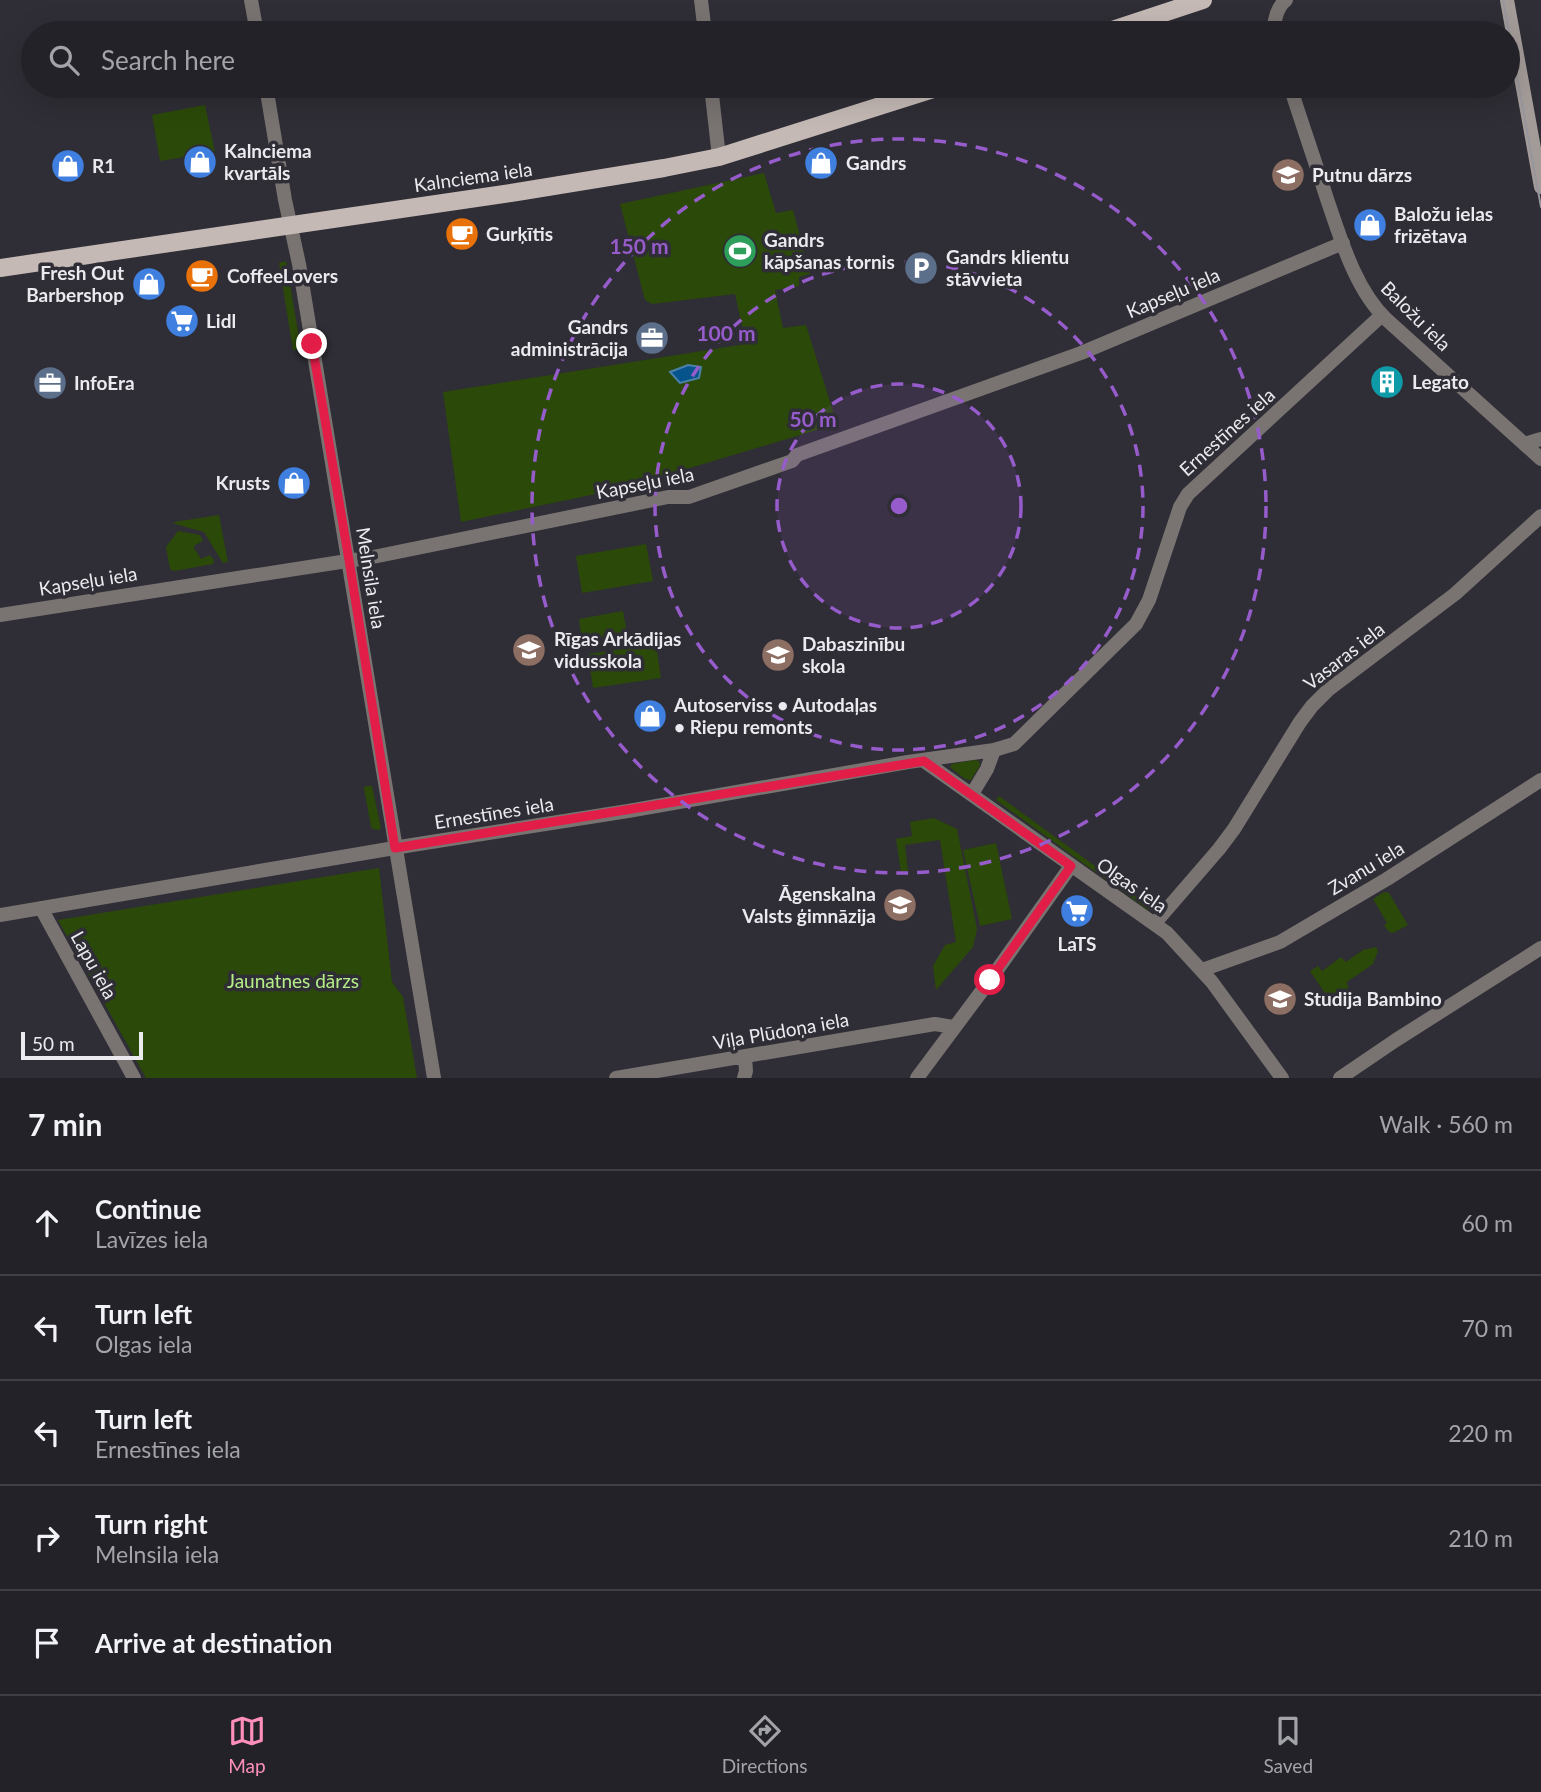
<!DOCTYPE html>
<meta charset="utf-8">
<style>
:root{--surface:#232228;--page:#2b2a30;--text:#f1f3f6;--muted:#a3a4a8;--line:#403f45;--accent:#fe8ebb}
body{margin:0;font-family:Lato,sans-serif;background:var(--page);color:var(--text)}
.scale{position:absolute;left:21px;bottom:18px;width:122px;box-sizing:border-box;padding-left:7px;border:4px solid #ebeaef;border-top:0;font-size:19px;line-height:24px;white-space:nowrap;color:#ebeaef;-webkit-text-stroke:5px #2f2d35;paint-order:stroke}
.stop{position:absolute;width:21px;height:21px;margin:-16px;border:5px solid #e11d48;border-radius:50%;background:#fff}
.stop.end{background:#e11d48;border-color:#fff;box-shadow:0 2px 7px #0008}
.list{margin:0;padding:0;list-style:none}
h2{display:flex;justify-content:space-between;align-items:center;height:91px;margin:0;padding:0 28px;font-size:30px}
h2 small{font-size:23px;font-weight:400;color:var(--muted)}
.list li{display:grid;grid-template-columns:46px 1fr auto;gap:21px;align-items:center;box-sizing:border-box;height:105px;padding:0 28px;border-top:2px solid var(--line)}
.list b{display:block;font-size:26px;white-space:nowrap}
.list p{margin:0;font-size:23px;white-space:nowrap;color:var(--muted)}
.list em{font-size:23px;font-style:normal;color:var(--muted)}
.icon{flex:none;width:38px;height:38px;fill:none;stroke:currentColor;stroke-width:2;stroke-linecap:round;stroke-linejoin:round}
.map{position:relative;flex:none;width:1541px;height:1078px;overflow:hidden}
.search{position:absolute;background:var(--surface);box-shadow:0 7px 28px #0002;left:21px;right:21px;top:21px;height:77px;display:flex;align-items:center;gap:18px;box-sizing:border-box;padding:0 24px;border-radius:38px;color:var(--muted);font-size:26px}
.sheet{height:616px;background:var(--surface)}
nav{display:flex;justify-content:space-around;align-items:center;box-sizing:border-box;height:98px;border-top:2px solid var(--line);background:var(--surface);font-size:19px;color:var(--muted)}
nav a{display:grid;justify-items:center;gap:4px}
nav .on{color:var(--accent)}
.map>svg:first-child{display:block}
.green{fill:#2b4a09}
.water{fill:#07548d;stroke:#4b81aa;stroke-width:2}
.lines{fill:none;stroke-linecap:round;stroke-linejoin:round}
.minor{stroke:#797472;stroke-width:14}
.tertiary{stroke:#797472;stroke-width:14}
.secondary{stroke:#a39b98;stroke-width:14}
.primary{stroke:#c4b9b5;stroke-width:18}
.tram{stroke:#97969c;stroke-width:2}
.route{stroke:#e11d48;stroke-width:9}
.ring{fill:none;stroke:#975ccb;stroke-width:3.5;stroke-dasharray:12 9}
.labels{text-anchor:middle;stroke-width:7;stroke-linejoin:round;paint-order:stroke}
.poi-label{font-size:19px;font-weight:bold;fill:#ebeaef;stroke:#2f2d35;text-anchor:start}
.street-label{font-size:19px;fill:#ebeaef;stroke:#2f2d35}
.park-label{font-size:19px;fill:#b5ed87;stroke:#2f2d35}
.centre{fill:#975ccb;stroke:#2f2d35;stroke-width:3.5}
.ring-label{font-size:21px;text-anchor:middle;font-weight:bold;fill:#975ccb;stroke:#2f2d35;stroke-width:7;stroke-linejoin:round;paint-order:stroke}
</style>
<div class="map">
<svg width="1541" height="1078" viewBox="0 0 1541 1078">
<rect width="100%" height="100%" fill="#2f2d35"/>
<path class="green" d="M 205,105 L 215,152 L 160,161 L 152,115 Z
M 764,173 L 776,213 L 793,210 L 810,274 L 799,277 L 799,286 L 775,290 L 783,328 L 806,325 L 837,424 L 620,489 L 461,522 L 443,392 L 746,344 L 735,294 L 652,304 L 645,300 L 620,204 Z
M 286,261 L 301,349 L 293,350 L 279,263 Z
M 219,515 L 228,562 L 223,563 L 204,532 L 175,524 L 174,522 Z
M 178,531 L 200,535 L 203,541 L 195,545 L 194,548 L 201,559 L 210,555 L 214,560 L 213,564 L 174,571 L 170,569 L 166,547 Z
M 646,544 L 653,581 L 582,593 L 576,556 Z
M 623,611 L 627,633 L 582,641 L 579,619 Z
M 656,644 L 661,678 L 593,688 L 588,654 Z
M 974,760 L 979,761 L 980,765 L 971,780 L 965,779 L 950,767 L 952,764 Z
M 372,786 L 381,828 L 379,830 L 373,829 L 371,827 L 364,788 L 365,786 Z
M 999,796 L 1154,909 L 1148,910 L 996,800 Z
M 934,818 L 957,829 L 977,929 L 973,947 L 936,990 L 933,966 L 945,945 L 956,942 L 940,840 L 905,845 L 908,871 L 901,872 L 896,839 L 912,836 L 910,822 Z
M 996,843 L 1012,919 L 980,926 L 963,850 Z
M 379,868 L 392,982 L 403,997 L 417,1078 L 146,1078 L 58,920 Z
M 1384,892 L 1389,893 L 1408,925 L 1393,933 L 1389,932 L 1384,925 L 1387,923 L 1373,899 Z
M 1376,947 L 1378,951 L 1373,964 L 1347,982 L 1349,993 L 1348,996 L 1338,993 L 1329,999 L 1310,971 L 1318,966 L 1322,971 L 1341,957 L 1346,962 L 1363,950 Z"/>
<path class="water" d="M 688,365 L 701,367 L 699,378 L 680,383 L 670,372 Z"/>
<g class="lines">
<path class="minor" d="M 701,0 L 705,33
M 1274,33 C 1274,21 1276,8 1286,0
M 711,86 L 719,157
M 1290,86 C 1302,124 1315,161 1327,199 C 1341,239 1355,289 1386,319 L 1541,459
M 1524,444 L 1541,439
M 0,615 L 373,557 L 668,497 L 689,497 L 792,461 L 797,455 L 1081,353 L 1343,243
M 924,761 L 1167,933 L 1212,982 L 1282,1078
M 972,794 L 987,769 L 994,750
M 41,908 L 134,1078
M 0,915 L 412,845 L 628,811 L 908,762 L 994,750 L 1014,744 L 1136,624 L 1149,600 L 1180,507 L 1188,494 L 1382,315
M 1155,923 L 1219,849 L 1234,829 L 1300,722 L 1312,706 L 1328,690 L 1455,594 L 1541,516
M 1202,970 L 1280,942 L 1387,879 L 1541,780
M 616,1078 L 935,1024 L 953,1027
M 744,1078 L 746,1071 L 745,1057
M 917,1078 L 990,980 L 1071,866
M 1340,1078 L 1396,1040 L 1541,948"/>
<path class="tertiary" d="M 251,0 L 257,33
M 266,86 L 285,200 L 299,264 L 434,1078"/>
<path class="secondary" d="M 1507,0 L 1541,187"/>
<path class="primary" d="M 1103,33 L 1203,0
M 0,268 L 517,192 L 664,168 L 719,157 L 943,86"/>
<path class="tram" d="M 1503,0 L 1541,207"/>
</g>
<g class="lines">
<path class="route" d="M 312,344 L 349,560 L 395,848 L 924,761 L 1071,866 L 990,980"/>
</g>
<circle cx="899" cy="506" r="122" fill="#975ccb" fill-opacity=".12"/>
<g class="ring">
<circle cx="899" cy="506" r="122"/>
<circle cx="899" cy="506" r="244"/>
<circle cx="899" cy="506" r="367"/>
</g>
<defs>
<g id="shop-disc" transform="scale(1.75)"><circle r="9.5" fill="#3f7fe0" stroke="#2f2d35"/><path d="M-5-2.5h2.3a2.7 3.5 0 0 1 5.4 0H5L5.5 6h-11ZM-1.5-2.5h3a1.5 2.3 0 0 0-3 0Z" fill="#fff"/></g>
<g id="school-disc" transform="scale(1.75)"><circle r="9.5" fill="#8d6e63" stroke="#2f2d35"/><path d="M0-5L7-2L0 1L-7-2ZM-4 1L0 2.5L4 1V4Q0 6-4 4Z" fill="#fff"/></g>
<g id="cafe-disc" transform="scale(1.75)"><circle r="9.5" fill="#e8710a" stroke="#2f2d35"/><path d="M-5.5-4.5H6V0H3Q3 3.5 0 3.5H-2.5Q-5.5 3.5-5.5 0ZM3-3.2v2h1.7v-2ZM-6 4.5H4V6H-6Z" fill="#fff"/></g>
<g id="stadium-disc" transform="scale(1.75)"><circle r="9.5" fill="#2e9e5b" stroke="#2f2d35"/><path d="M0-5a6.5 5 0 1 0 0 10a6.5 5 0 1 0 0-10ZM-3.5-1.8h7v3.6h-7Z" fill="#fff"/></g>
<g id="parking-disc" transform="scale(1.75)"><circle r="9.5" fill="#5c6f8a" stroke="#2f2d35"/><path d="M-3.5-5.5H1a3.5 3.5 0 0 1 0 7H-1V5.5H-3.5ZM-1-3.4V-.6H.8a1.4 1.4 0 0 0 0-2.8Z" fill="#fff"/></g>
<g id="supermarket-disc" transform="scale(1.75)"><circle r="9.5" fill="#3f7fe0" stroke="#2f2d35"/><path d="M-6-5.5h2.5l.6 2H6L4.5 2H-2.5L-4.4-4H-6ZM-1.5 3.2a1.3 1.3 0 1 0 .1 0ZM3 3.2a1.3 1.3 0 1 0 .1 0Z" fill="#fff"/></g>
<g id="office-disc" transform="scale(1.75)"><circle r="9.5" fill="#5c6f8a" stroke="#2f2d35"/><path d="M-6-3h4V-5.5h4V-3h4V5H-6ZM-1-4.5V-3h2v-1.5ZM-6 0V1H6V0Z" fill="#fff"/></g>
<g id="building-disc" transform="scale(1.75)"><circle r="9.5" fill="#0f9aa8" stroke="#2f2d35"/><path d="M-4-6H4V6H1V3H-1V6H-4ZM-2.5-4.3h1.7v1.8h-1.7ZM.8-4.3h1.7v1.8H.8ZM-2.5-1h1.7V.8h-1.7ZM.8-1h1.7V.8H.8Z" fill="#fff"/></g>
</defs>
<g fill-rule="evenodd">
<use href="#shop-disc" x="200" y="162"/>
<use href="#shop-disc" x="821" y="163"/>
<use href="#shop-disc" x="68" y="166"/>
<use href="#school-disc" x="1288" y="175"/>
<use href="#shop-disc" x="1370" y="225"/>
<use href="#cafe-disc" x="462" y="234"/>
<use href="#stadium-disc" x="740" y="251"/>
<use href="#parking-disc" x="921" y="268"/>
<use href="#cafe-disc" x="202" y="276"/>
<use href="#shop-disc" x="149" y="284"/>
<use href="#supermarket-disc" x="182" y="321"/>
<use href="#office-disc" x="652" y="338"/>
<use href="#building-disc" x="1387" y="382"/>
<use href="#office-disc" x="50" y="383"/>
<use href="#shop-disc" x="294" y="483"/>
<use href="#school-disc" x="529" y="650"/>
<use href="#school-disc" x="778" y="655"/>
<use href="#shop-disc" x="650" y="716"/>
<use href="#school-disc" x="900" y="905"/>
<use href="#supermarket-disc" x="1077" y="911"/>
<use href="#school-disc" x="1280" y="999"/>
</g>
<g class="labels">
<g class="poi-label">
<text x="224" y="158">Kalnciema<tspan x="224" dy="22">kvartāls</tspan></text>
<text x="846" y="170">Gandrs</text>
<text x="92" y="173">R1</text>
<text x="1312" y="182">Putnu dārzs</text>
<text x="1394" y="221">Baložu ielas<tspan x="1394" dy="22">frizētava</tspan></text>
<text x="486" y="241">Gurķītis</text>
<text x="764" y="247">Gandrs<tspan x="764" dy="22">kāpšanas tornis</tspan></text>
<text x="946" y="264">Gandrs klientu<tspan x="946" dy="22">stāvvieta</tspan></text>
<text x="124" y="280" text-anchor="end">Fresh Out<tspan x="124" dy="22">Barbershop</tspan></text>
<text x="227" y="283">CoffeeLovers</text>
<text x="206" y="328">Lidl</text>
<text x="628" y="334" text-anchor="end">Gandrs<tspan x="628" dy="22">administrācija</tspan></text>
<text x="1412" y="389">Legato</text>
<text x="74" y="390">InfoEra</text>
<text x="270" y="490" text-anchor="end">Krusts</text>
<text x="554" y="646">Rīgas Arkādijas<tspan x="554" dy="22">vidusskola</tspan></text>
<text x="802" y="651">Dabaszinību<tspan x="802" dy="22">skola</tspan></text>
<text x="674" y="712">Autoserviss • Autodaļas<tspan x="674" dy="22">• Riepu remonts</tspan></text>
<text x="876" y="901" text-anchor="end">Āgenskalna<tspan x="876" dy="22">Valsts ģimnāzija</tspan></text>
<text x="1077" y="951" text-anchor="middle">LaTS</text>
<text x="1304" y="1006">Studija Bambino</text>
</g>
<g class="street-label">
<text transform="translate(473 177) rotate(-8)" y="7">Kalnciema iela</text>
<text transform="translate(1173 293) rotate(-23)" y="7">Kapseļu iela</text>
<text transform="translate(1416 316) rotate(45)" y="7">Baložu iela</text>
<text transform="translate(1227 432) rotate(-42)" y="7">Ernestīnes iela</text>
<text transform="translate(645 483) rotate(-11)" y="7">Kapseļu iela</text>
<text transform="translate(371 578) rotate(81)" y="7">Melnsila iela</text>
<text transform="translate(88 581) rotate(-9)" y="7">Kapseļu iela</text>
<text transform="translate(1344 656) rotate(-38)" y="7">Vasaras iela</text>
<text transform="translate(494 813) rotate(-9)" y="7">Ernestīnes iela</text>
<text transform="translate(1366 868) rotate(-31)" y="7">Zvanu iela</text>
<text transform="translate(1132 885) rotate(35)" y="7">Olgas iela</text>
<text transform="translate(94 965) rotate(61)" y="7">Lapu iela</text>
<text transform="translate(781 1031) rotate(-10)" y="7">Viļa Plūdoņa iela</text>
</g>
<g class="park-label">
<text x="293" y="988">Jaunatnes dārzs</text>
</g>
</g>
<circle cx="899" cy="506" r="10" class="centre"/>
<g class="ring-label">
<text x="639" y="254">150 m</text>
<text x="726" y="341">100 m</text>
<text x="813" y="427">50 m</text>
</g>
</svg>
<div class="scale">50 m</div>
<div class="stop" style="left:990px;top:980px"></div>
<div class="stop end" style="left:312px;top:344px"></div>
<div class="search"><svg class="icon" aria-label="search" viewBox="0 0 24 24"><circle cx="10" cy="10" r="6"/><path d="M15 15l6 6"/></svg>Search here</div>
</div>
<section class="sheet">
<h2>7 min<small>Walk · 560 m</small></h2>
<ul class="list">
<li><svg class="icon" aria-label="ahead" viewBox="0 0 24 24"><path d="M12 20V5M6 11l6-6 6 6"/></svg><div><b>Continue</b><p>Lavīzes iela</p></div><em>60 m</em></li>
<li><svg class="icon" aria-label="left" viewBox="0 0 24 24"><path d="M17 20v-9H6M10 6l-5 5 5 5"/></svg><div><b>Turn left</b><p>Olgas iela</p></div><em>70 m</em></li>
<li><svg class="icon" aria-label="left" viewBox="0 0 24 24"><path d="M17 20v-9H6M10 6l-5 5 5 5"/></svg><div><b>Turn left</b><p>Ernestīnes iela</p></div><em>220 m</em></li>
<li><svg class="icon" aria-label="right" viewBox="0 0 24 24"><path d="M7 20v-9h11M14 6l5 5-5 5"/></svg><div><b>Turn right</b><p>Melnsila iela</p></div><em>210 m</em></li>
<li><svg class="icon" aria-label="arrive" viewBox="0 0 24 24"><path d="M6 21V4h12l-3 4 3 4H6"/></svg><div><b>Arrive at destination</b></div></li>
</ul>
</section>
<nav>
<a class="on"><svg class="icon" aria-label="map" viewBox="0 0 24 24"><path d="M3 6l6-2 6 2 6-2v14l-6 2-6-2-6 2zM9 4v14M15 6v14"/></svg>Map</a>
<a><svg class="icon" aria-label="directions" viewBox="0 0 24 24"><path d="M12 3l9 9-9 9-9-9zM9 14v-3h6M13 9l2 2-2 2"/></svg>Directions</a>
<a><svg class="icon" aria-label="saved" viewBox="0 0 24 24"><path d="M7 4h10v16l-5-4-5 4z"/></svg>Saved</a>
</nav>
